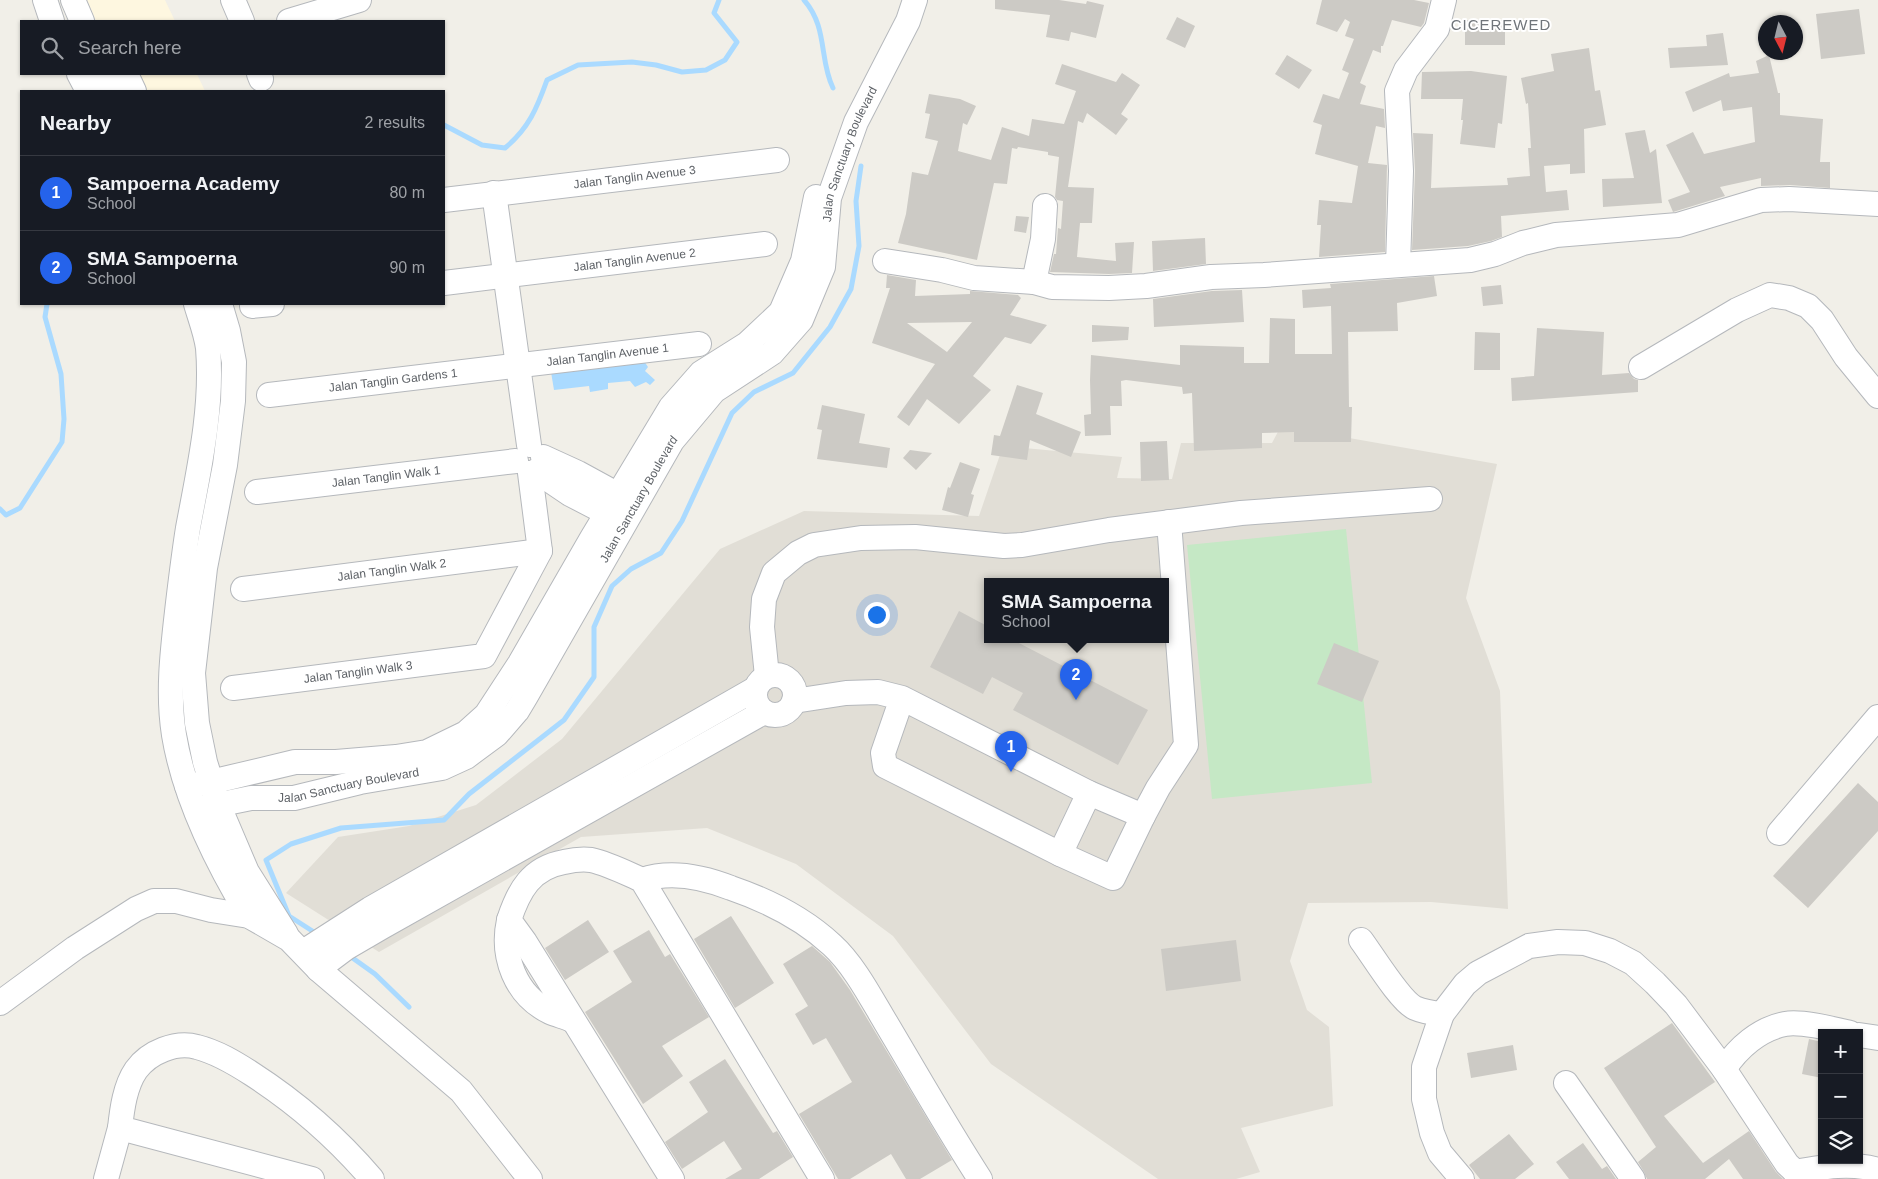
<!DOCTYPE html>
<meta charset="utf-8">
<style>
:root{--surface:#171b24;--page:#20242c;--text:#f1f3f6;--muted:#9ea1a6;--line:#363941;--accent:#2563eb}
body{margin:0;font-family:Helvetica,sans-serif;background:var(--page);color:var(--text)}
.controls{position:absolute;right:15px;bottom:15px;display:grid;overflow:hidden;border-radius:0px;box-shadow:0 1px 4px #0004}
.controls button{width:45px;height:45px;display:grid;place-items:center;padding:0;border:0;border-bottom:1px solid var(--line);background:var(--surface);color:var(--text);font:25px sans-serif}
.compass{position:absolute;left:1758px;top:15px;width:45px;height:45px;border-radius:50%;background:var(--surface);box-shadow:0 1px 4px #0004;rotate:173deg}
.you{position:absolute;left:876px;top:614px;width:18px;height:18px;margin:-12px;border:4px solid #fff;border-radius:50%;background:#1a73e8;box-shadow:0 0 0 8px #1a73e833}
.badge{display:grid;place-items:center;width:32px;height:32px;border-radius:50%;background:var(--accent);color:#fff;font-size:16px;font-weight:700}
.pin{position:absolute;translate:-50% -41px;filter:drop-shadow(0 1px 2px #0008)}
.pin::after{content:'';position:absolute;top:26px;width:18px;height:15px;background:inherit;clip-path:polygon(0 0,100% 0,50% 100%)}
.popup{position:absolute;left:984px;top:578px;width:185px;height:65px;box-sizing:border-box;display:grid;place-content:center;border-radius:0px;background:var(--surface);filter:drop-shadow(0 1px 4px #0005);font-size:16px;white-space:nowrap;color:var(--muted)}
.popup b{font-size:19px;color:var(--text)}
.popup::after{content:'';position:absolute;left:50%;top:100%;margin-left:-10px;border:10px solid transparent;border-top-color:var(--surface)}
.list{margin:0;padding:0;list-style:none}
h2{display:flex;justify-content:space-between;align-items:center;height:65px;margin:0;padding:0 20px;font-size:21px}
h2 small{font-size:16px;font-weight:400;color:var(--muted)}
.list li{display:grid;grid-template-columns:32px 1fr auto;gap:15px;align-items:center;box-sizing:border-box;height:75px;padding:0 20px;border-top:1px solid var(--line)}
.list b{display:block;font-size:19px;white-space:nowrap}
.list p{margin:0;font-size:16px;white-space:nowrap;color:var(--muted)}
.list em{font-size:16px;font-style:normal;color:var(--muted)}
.icon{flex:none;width:28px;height:28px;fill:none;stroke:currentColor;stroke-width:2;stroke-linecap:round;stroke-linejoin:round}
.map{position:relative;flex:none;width:1878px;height:1179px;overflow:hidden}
.search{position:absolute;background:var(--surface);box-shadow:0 1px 4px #0004;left:20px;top:20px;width:425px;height:55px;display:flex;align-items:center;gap:12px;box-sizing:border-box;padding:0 18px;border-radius:0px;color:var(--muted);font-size:19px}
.panel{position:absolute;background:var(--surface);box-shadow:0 1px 4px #0004;left:20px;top:90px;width:425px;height:215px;border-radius:0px}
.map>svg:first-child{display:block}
.commercial{fill:#fef7e0}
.education{fill:#e1ded6;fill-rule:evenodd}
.green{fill:#c5e8c5}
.water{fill:#aadaff}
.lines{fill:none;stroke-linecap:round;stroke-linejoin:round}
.stream{stroke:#aadaff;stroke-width:5}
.building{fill:#cccac5;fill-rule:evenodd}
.minor-casing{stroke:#b5b8bc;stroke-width:26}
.minor{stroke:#fff;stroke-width:24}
.labels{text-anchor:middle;stroke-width:4;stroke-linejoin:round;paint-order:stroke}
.street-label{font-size:12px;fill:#5f6368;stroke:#fff}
.quarter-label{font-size:15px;letter-spacing:1px;fill:#70757a;stroke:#fff}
</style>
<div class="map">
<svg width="1878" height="1179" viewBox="0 0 1878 1179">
<rect width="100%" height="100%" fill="#f1efe8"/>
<path class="commercial" d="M 87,0 L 165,0 L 175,21 L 96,21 Z
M 116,74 L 197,74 L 205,91 L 123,91 Z"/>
<path class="education" d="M 1281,426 L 1497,464 L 1466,598 L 1500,691 L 1508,909 L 1431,902 L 1308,903 L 1290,961 L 1307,1010 L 1329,1027 L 1333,1106 L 1241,1128 L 1260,1172 L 1236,1179 L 1158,1179 L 991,1064 L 893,936 L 796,864 L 707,828 L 581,837 L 379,952 L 286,893 L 338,837 L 409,826 L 476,805 L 562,739 L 720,549 L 804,511 L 979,516 L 1003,446 L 1122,457 L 1117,478 L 1172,479 L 1181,443 L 1272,443 ZM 987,581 L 1165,581 L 1165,639 L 987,639 Z"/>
<path class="green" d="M 1346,529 L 1372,783 L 1212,799 L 1187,545 Z"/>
<path class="water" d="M 642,358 L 648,367 L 645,371 L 655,380 L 650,385 L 646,382 L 635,387 L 630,381 L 608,383 L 608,389 L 590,392 L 589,386 L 554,390 L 551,372 Z"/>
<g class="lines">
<path class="stream" d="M 804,0 C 828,27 819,60 833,88
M 444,125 L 482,145 L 505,148 C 529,128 537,108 547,80 L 578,65 L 632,62 L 656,65 L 682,72 L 706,70 L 725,60 L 737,42 L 714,13 L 719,0
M 0,509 L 6,515 L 20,508 L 62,442 L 64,419 L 61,374 L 45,317 L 47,304
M 317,934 L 289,916 L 266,860 L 291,844 L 341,828 L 444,820 L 469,794 L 564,720 L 594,677 L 594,627 L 612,586 L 631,569 L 661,553 L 682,521 L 732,413 L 754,392 L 793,373 L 830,327 L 851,289 L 859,246 L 856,201 L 861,166
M 347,954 L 375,974 L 409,1007"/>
</g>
<path class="building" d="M 995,0 L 1059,0 L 1086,4 L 1087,1 L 1104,5 L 1096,38 L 1071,32 L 1069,41 L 1046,37 L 1050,15 L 995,9 Z
M 1322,0 L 1414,0 L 1429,3 L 1424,23 L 1421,27 L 1392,20 L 1383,46 L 1381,46 L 1381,53 L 1373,50 L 1360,83 L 1366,86 L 1360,104 L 1384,109 L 1385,128 L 1376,126 L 1368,163 L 1387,165 L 1385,252 L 1319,257 L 1321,225 L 1317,225 L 1319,200 L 1352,203 L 1358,166 L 1315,154 L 1322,125 L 1313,122 L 1323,94 L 1339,99 L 1349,73 L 1342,70 L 1354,39 L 1345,36 L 1350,22 L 1345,19 L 1337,32 L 1316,24 Z
M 1859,9 L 1865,54 L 1821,59 L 1816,14 Z
M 1177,17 L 1195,26 L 1185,48 L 1166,39 Z
M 1465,20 L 1505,20 L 1505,45 L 1465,45 Z
M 1723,33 L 1728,65 L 1670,68 L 1668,48 L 1707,46 L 1706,35 Z
M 1589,48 L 1595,91 L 1600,90 L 1606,125 L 1584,129 L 1585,173 L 1570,174 L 1570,164 L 1544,166 L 1546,192 L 1567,190 L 1569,210 L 1501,216 L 1502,237 L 1491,241 L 1468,246 L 1412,250 L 1415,171 L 1413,133 L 1433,134 L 1431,188 L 1508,185 L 1507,178 L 1530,176 L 1528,148 L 1531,148 L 1528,103 L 1526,104 L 1521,78 L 1554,71 L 1551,54 Z
M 1287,55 L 1312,70 L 1299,89 L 1275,74 Z
M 1769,55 L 1778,93 L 1780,93 L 1780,115 L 1823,119 L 1820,162 L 1830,162 L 1830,188 L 1790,185 L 1761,186 L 1761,178 L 1720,187 L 1725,196 L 1673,212 L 1668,200 L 1690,192 L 1666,145 L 1693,132 L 1704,154 L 1755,142 L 1752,107 L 1723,111 L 1721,100 L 1693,112 L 1685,92 L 1729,73 L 1730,77 L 1759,73 L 1756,61 Z
M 1062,64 L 1116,82 L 1122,73 L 1140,85 L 1121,114 L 1128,119 L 1116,135 L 1087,113 L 1083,123 L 1078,121 L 1068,187 L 1094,188 L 1092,223 L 1080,223 L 1077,257 L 1116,261 L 1115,243 L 1134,242 L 1132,273 L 1109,274 L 1050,272 L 1054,254 L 1056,254 L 1058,228 L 1061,229 L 1063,201 L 1057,200 L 1055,197 L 1059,157 L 1048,155 L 1048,152 L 1018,147 L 1017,149 L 1012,148 L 1007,184 L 994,183 L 977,260 L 898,243 L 906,214 L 912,172 L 928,175 L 938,141 L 925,138 L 930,114 L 925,113 L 929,94 L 960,99 L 976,106 L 967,125 L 963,123 L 958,151 L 991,160 L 1002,127 L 1029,136 L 1032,119 L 1064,124 L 1076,91 L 1055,84 Z
M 1471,71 L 1507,76 L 1502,124 L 1498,123 L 1495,148 L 1460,144 L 1463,120 L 1461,120 L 1463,99 L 1421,99 L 1422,72 Z
M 1645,130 L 1650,153 L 1656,149 L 1662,203 L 1603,207 L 1602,179 L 1634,178 L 1625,133 Z
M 1016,216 L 1029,217 L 1026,233 L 1014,231 Z
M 1205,238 L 1206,264 L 1153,271 L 1152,241 Z
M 887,275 L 916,280 L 915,296 L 970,294 L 970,291 L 1018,295 L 1021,298 L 1010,315 L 1047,325 L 1031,344 L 1005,337 L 973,376 L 991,390 L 959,424 L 927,399 L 909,426 L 897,417 L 935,364 L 872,343 L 890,288 L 886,288 ZM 972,322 L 947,352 L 907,323 Z
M 1434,276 L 1437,296 L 1397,303 L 1398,331 L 1348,332 L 1349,407 L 1352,407 L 1351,442 L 1294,442 L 1294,432 L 1262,433 L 1262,448 L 1194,451 L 1192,393 L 1183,394 L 1182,387 L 1126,380 L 1121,381 L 1122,406 L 1110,406 L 1111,435 L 1085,436 L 1084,415 L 1091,414 L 1090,380 L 1091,355 L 1180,365 L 1180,345 L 1244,347 L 1244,363 L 1269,363 L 1270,318 L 1295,319 L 1295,354 L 1332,354 L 1331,306 L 1303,308 L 1302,290 L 1331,288 L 1330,284 Z
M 1501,285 L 1503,304 L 1483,306 L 1481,287 Z
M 1242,290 L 1244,322 L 1154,327 L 1153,299 L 1212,291 Z
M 1092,325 L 1129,327 L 1128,340 L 1092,342 Z
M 1537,328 L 1604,332 L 1602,375 L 1629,373 L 1634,379 L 1638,380 L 1638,392 L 1512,401 L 1511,378 L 1534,376 Z
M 1475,332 L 1500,333 L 1500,370 L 1474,370 Z
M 1017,385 L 1043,393 L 1036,414 L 1081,432 L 1071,457 L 1030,440 L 1027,460 L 991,455 L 994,435 L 1000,436 Z
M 822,405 L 865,414 L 859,443 L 890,448 L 887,468 L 817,459 L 822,430 L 817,429 Z
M 1167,441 L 1169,480 L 1141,481 L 1140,442 Z
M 910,450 L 932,453 L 916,470 L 903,458 Z
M 960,462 L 980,469 L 971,494 L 974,495 L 968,517 L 942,510 L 948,487 L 950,488 Z
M 959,611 L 987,626 L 987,639 L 1011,639 L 1148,710 L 1118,765 L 1013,710 L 1023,693 L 992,677 L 983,694 L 930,667 Z
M 1334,643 L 1379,661 L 1362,702 L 1317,684 Z
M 1858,783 L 1878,802 L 1878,831 L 1808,908 L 1773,876 Z
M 731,916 L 774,983 L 735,1008 L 694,939 Z
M 588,920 L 609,952 L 565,980 L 545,948 Z
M 649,930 L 665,957 L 670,954 L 709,1017 L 662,1046 L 683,1076 L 643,1104 L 585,1012 L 632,982 L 613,951 Z
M 1236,940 L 1241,981 L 1166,991 L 1161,949 Z
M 812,946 L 830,962 L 850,990 L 952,1160 L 920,1179 L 906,1179 L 891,1154 L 850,1179 L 838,1179 L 799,1114 L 852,1082 L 826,1038 L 813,1045 L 795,1014 L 808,1006 L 783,964 Z
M 1672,1023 L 1715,1082 L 1664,1116 L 1703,1163 L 1749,1131 L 1776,1172 L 1783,1179 L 1743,1179 L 1729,1159 L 1705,1179 L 1647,1179 L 1644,1172 L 1638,1162 L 1656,1147 L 1604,1068 Z
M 1809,1039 L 1822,1042 L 1822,1078 L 1802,1074 Z
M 1513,1045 L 1517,1070 L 1471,1078 L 1467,1053 Z
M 725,1059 L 773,1133 L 777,1131 L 793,1157 L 759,1179 L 725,1179 L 742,1169 L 724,1141 L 682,1169 L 665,1142 L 708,1112 L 689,1082 Z
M 1509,1134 L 1534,1164 L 1515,1179 L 1480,1179 L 1469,1165 Z
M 1583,1143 L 1602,1169 L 1607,1166 L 1616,1179 L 1569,1179 L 1556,1162 Z"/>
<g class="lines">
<g class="minor-casing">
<g id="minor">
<path d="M 45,0 L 52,21"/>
<path d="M 73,0 L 82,21"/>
<path d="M 233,0 L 242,21"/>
<path d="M 289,21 L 359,0"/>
<path d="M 79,74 L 88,91"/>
<path d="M 103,74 L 110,91"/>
<path d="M 126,74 L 134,91"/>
<path d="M 259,74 L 261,79"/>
<path d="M 494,193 L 529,445"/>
<path id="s1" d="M 444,200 L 777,160"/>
<path d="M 885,261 L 942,270 L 974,278 L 1034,282 L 1052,287 L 1109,288 L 1146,286 L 1211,277 L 1264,275 L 1470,260 L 1495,254 L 1523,243 L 1556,235 L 1678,225 L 1761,200 L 1789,199 L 1878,204"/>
<path d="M 1398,265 L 1401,171 L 1397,91 L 1406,70 L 1437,29 L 1444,0"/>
<path d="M 1034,282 L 1043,239 L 1045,206"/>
<path id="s2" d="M 444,283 L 765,244"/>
<path d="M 196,304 C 200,318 206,333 208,348 C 213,408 199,469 188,528 C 184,553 181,578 178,603 C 173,647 167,691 174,735 C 184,796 217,863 249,916"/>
<path d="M 220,304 L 228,331 L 234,362 L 233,401 L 225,465 L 205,568 L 193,673 L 197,723 L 205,762 L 218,804 L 247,872 L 286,934"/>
<path d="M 252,306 L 272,304"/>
<path d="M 1641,367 L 1737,310 L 1770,295 L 1789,298 L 1808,306 L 1822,320 L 1846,357 L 1878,396"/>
<path id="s3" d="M 269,395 L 699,344"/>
<path d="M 543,457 L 578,473 L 633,503"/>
<path d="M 536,471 L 570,494 L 622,521"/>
<path id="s4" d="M 257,492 L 516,461"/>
<path id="s5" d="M 243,589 L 540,551"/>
<circle cx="775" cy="695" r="20"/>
<path d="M 767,676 L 762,627 L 764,599 L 774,573 L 798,553 L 814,545 L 861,538 L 915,537 L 1004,546 L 1022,545 L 1109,530 L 1241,513 L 1430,499"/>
<path id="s6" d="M 233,688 L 484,656 L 540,551 L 530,473"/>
<path d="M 794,701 L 846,693 L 878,692 L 902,698 L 1089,793 L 1143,816 L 1113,878 L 1060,854 L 885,766 L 883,753 L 902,698"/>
<path d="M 187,786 L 211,782 L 295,762 L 336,762 L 396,757 L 427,752 L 466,733 L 486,715 L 520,663 L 592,538 L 671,407 L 701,373 L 747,344 L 781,312 L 803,261 L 816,197"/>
<path id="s7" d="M 197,809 L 251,798 L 294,798 L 360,782 L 442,768 L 466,757 L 497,734 L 517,711 L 526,696 L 672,441 L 714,391 L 772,353 L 801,320 L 823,267 L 829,198 L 856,122 L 908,21 L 915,0"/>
<path d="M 1143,816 L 1158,788 L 1186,745 L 1169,522"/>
<path d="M 1779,833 L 1878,717"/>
<path d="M 1060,854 L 1089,793"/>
<path d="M 642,880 C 671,870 703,877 731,888 C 769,901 803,918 832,945 C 854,965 871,998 886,1023 C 917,1075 947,1128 980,1179"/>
<path d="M 509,920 C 501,956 515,995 550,1012 C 557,1015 565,1017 572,1020"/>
<path d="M 1361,940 C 1373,956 1400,1001 1415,1008 C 1424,1012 1433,1013 1442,1014"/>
<path d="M 303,952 L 370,909 L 755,689"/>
<path d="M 318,969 L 346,948 L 382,927 L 764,712"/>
<path d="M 0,1003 L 75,948 L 136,909 L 154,901 L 176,901 L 211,910 L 249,916 L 289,939 L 318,969 L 461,1091 L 530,1179"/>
<path d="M 1859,1035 L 1878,1038"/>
<path d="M 1724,1069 C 1738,1048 1759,1029 1785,1024 C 1802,1021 1833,1029 1850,1033"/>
<path d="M 1566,1083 L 1633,1179"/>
<path d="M 1795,1172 C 1823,1167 1850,1162 1878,1170"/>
<path d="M 106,1179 L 120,1128"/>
<path d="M 312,1179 L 120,1128 C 122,1109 125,1086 136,1070 C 149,1052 176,1041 197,1047 C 217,1052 235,1063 252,1074 C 297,1103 337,1138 372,1179"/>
<path d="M 672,1179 L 525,942 L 509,920 C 519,890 531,868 564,862 C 573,860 583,859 591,860 C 609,864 626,873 642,880 L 822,1179"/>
<path d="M 1462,1179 L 1440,1153 L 1432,1133 L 1424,1099 L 1424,1067 L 1442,1014 L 1465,984 L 1478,973 L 1529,946 L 1558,942 L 1585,943 L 1610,951 L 1633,963 L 1655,983 L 1676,1005 L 1724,1069 L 1787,1164 L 1803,1179"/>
</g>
</g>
<use href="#minor" class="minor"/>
</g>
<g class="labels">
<g class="street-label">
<text dy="4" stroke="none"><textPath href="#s7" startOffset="1009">Jalan Sanctuary Boulevard</textPath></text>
<text dy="4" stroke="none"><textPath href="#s1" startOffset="192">Jalan Tanglin Avenue 3</textPath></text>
<text dy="4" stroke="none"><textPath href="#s2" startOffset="192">Jalan Tanglin Avenue 2</textPath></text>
<text dy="4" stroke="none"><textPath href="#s3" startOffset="341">Jalan Tanglin Avenue 1</textPath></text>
<text dy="4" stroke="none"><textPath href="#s3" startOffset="125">Jalan Tanglin Gardens 1</textPath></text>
<text dy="4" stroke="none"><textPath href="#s4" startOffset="130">Jalan Tanglin Walk 1</textPath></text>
<text dy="4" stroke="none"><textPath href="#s7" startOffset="589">Jalan Sanctuary Boulevard</textPath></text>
<text dy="4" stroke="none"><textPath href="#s5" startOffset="150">Jalan Tanglin Walk 2</textPath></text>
<text dy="4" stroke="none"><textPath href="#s6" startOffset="126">Jalan Tanglin Walk 3</textPath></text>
<text dy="4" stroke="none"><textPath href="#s7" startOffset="154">Jalan Sanctuary Boulevard</textPath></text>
</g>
<g class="quarter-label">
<text x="1501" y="30">CICEREWED</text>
</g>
</g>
</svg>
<div class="controls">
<button>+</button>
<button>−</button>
<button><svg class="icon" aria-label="layers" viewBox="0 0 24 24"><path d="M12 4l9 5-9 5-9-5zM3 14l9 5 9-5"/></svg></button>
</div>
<svg class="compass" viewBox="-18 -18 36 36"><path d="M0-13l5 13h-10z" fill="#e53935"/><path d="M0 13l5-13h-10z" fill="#9ea1a6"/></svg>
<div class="you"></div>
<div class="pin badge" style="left:1011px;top:772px">1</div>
<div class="pin badge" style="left:1076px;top:700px">2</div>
<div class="popup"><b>SMA Sampoerna</b>School</div>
<div class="search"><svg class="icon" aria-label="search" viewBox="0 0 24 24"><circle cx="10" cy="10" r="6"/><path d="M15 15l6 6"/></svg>Search here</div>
<section class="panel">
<h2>Nearby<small>2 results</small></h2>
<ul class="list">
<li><span class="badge">1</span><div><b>Sampoerna Academy</b><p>School</p></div><em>80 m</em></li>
<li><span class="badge">2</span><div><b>SMA Sampoerna</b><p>School</p></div><em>90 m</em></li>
</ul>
</section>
</div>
